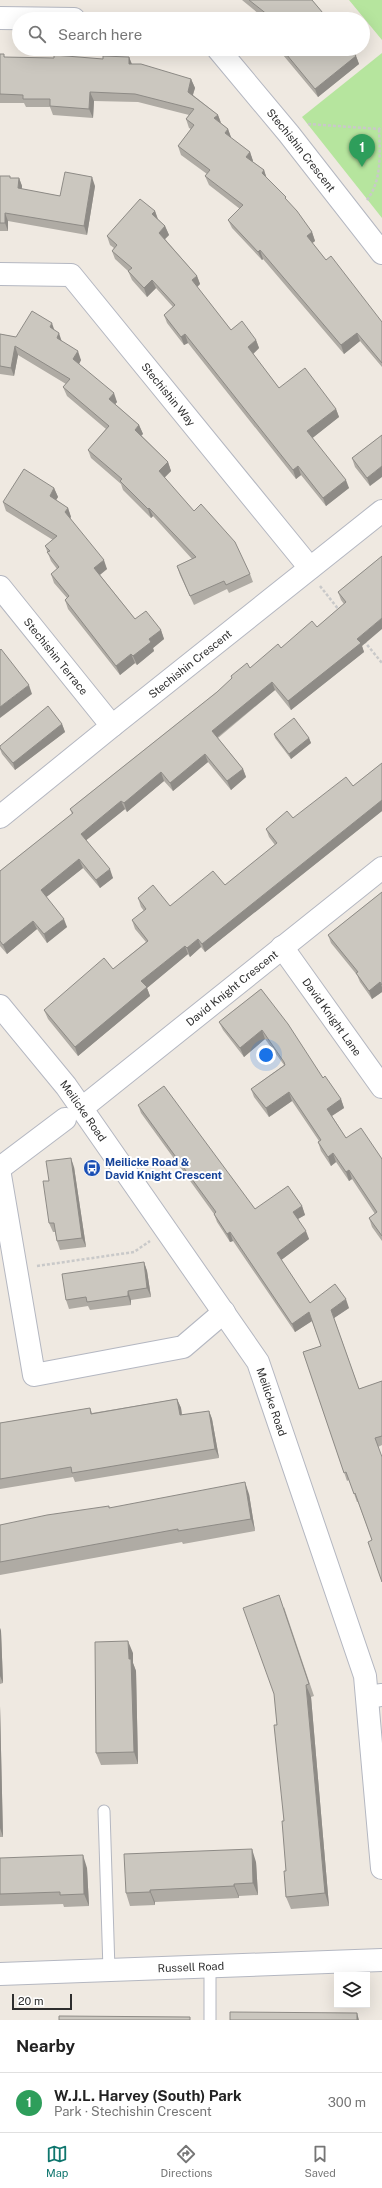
<!DOCTYPE html>
<meta charset="utf-8">
<style>
:root{--surface:#fff;--page:#f6f6f6;--text:#222;--muted:#767676;--line:#e0e0e0;--accent:#0f766e}
body{margin:0;font-family:"Public Sans",sans-serif;background:var(--page);color:var(--text)}
.controls{position:absolute;right:12px;bottom:12px;display:grid;overflow:hidden;border-radius:0px;box-shadow:0 4px 16px #0002}
.controls button{width:36px;height:36px;display:grid;place-items:center;padding:0;border:0;border-bottom:1px solid var(--line);background:var(--surface);color:var(--text);font:20px sans-serif}
.scale{position:absolute;left:12px;bottom:10px;width:60px;box-sizing:border-box;padding-left:4px;border:2px solid #2e2e2e;border-top:0;font-size:11px;line-height:14px;white-space:nowrap;color:#2e2e2e;-webkit-text-stroke:3px #fff;paint-order:stroke}
.you{position:absolute;left:266px;top:1055px;width:14px;height:14px;margin:-10px;border:3px solid #fff;border-radius:50%;background:#1a73e8;box-shadow:0 0 0 6px #1a73e833}
.badge{display:grid;place-items:center;width:26px;height:26px;border-radius:50%;background:var(--accent);color:#fff;font-size:13px;font-weight:700}
.pin{position:absolute;translate:-50% -33px;filter:drop-shadow(0 1px 2px #0008)}
.pin::after{content:'';position:absolute;top:21px;width:14px;height:12px;background:inherit;clip-path:polygon(0 0,100% 0,50% 100%)}
.list{margin:0;padding:0;list-style:none}
h2{display:flex;justify-content:space-between;align-items:center;height:52px;margin:0;padding:0 16px;font-size:17px}
h2 small{font-size:13px;font-weight:400;color:var(--muted)}
.list li{display:grid;grid-template-columns:26px 1fr auto;gap:12px;align-items:center;box-sizing:border-box;height:60px;padding:0 16px;border-top:1px solid var(--line)}
.list b{display:block;font-size:15px;white-space:nowrap}
.list p{margin:0;font-size:13px;white-space:nowrap;color:var(--muted)}
.list em{font-size:13px;font-style:normal;color:var(--muted)}
.icon{flex:none;width:22px;height:22px;fill:none;stroke:currentColor;stroke-width:2;stroke-linecap:round;stroke-linejoin:round}
.map{position:relative;flex:none;width:382px;height:2020px;overflow:hidden}
.search{position:absolute;background:var(--surface);box-shadow:0 4px 16px #0002;left:12px;right:12px;top:12px;height:44px;display:flex;align-items:center;gap:10px;box-sizing:border-box;padding:0 14px;border-radius:22px;color:var(--muted);font-size:15px}
.sheet{height:112px;background:var(--surface)}
nav{display:flex;justify-content:space-around;align-items:center;box-sizing:border-box;height:56px;border-top:1px solid var(--line);background:var(--surface);font-size:11px;color:var(--muted)}
nav a{display:grid;justify-items:center;gap:2px}
nav .on{color:var(--accent)}
.map>svg:first-child{display:block}
.green{fill:#b6e59e}
.lines{fill:none;stroke-linecap:round;stroke-linejoin:round}
.service-casing{stroke:#b4b7c1;stroke-width:13}
.minor-casing{stroke:#b4b7c1;stroke-width:24}
.tertiary-casing{stroke:#b4b7c1;stroke-width:24}
.path{stroke:#c9c9c9;stroke-width:2.5;stroke-dasharray:3 2;stroke-linecap:butt}
.service{stroke:#fff;stroke-width:11}
.minor{stroke:#fff;stroke-width:22}
.tertiary{stroke:#fff;stroke-width:22}
.wall{fill:#afaba4}
.shaded-wall{fill:#8e8b86}
.building{fill:#cbc7bf;stroke:#8e8b86}
.labels{text-anchor:middle;stroke-width:4;stroke-linejoin:round;paint-order:stroke}
.street-label{font-size:11px;fill:#2e2e2e;stroke:#fff}
.transit-label{font-size:11px;font-weight:bold;fill:#164399;stroke:#fff;text-anchor:start}
</style>
<div class="map">
<svg width="382" height="2020" viewBox="0 0 382 2020">
<rect width="100%" height="100%" fill="#efe9e1"/>
<path class="green" d="M 349,0 L 382,0 L 382,40 Z
M 382,53 L 382,218 L 302,117 Z"/>
<g class="lines">
<g class="service-casing">
<path id="service" d="M 104,1811 L 109,1970
M 210,2020 L 210,1966"/>
</g>
<g class="minor-casing">
<g id="minor">
<path d="M 0,18 L 74,19"/>
<path id="s1" d="M 218,49 L 289,134 L 382,253"/>
<path id="s2" d="M 0,274 L 71,275 L 310,568"/>
<path id="s3" d="M 0,587 L 112,726"/>
<path id="s4" d="M 0,817 L 112,726 L 382,511"/>
<path id="s5" d="M 282,947 L 382,1087"/>
<path id="s6" d="M 82,1108 L 382,868"/>
<path d="M 0,1168 L 65,1119"/>
<path d="M 0,1175 L 34,1375 L 183,1347 L 224,1312"/>
<path d="M 368,1697 L 382,1695"/>
</g>
</g>
<g class="tertiary-casing">
<g id="tertiary">
<path id="s7" d="M 0,1006 L 66,1086 L 258,1362 L 365,1676 L 382,1868"/>
<path id="s8" d="M 0,1974 L 382,1960"/>
</g>
</g>
<path class="path" d="M 308,124 L 379,129 L 382,127
M 367,200 C 382,181 380,153 379,129
M 320,586 L 339,610
M 364,641 L 382,663
M 37,1266 L 134,1252 L 150,1241"/>
<use href="#service" class="service"/>
<use href="#minor" class="minor"/>
<use href="#tertiary" class="tertiary"/>
</g>
<path class="wall" d="M 242,0 L 312,0 L 328,19 L 265,19 Z
M 278,49 L 351,49 L 356,56 L 359,64 L 318,97 Z
M 0,54 L 5,57 L 103,59 L 129,57 L 132,64 L 191,79 L 195,88 L 193,95 L 218,115 L 221,123 L 228,129 L 231,138 L 250,152 L 253,161 L 252,161 L 264,170 L 266,177 L 287,201 L 312,232 L 315,241 L 312,243 L 326,260 L 382,322 L 382,367 L 360,341 L 344,354 L 263,259 L 262,260 L 232,228 L 228,220 L 240,209 L 209,185 L 205,176 L 207,174 L 181,155 L 178,146 L 191,129 L 189,128 L 186,119 L 189,115 L 138,102 L 94,101 L 93,118 L 53,115 L 50,107 L 26,107 L 24,103 L 0,103 Z
M 0,176 L 10,176 L 10,178 L 19,178 L 22,186 L 22,189 L 60,196 L 95,186 L 87,235 L 8,221 L 8,231 L 0,231 Z
M 155,211 L 158,219 L 165,226 L 169,235 L 165,239 L 197,276 L 200,284 L 197,287 L 231,330 L 256,340 L 259,348 L 253,354 L 279,388 L 336,409 L 339,417 L 312,438 L 349,488 L 326,506 L 301,475 L 296,479 L 188,343 L 184,345 L 167,323 L 164,315 L 173,307 L 156,288 L 147,297 L 132,280 L 128,271 L 115,259 L 112,251 L 114,248 L 110,245 L 107,236 Z
M 54,330 L 62,342 L 81,360 L 79,364 L 117,402 L 115,404 L 139,425 L 143,434 L 141,435 L 168,462 L 171,471 L 164,478 L 250,574 L 253,582 L 229,593 L 227,589 L 194,605 L 180,575 L 177,566 L 192,559 L 153,516 L 151,518 L 123,490 L 121,484 L 91,458 L 88,450 L 106,429 L 67,396 L 63,387 L 66,384 L 18,355 L 14,376 L 0,374 L 0,334 L 16,337 Z
M 382,435 L 370,486 L 355,467 L 352,458 Z
M 54,488 L 58,497 L 56,500 L 68,508 L 71,517 L 70,518 L 107,569 L 100,575 L 135,619 L 161,630 L 164,639 L 153,648 L 154,651 L 137,665 L 135,663 L 120,675 L 68,609 L 65,600 L 67,598 L 54,583 L 51,574 L 57,569 L 51,561 L 45,546 L 53,540 L 6,511 L 3,502 Z
M 382,556 L 362,646 L 364,652 L 291,710 L 275,690 L 218,738 L 243,769 L 246,777 L 231,790 L 208,762 L 173,791 L 164,781 L 127,812 L 125,809 L 86,840 L 113,878 L 100,888 L 83,868 L 46,897 L 67,927 L 47,943 L 37,929 L 7,954 L 0,946 L 0,871 L 72,814 L 70,809 L 217,692 L 232,679 L 231,676 L 250,668 L 281,648 L 317,627 L 344,604 L 341,600 L 338,592 Z
M 62,724 L 65,732 L 15,770 L 2,754 L 0,749 L 0,746 Z
M 274,734 L 309,738 L 311,743 L 291,759 L 275,738 Z
M 382,763 L 382,811 L 205,952 L 201,947 L 190,957 L 188,954 L 147,988 L 150,996 L 78,1056 L 48,1019 L 44,1010 L 113,969 L 146,942 L 135,929 L 132,920 L 144,911 L 141,907 L 138,898 L 170,906 L 225,885 L 275,845 L 269,837 L 266,829 L 293,818 L 353,786 Z
M 382,892 L 382,992 L 372,999 L 360,982 L 357,975 L 331,943 L 328,935 Z
M 261,989 L 323,1078 L 341,1099 L 344,1108 L 332,1116 L 346,1138 L 382,1159 L 382,1241 L 372,1227 L 369,1218 L 375,1214 L 352,1179 L 349,1181 L 336,1162 L 331,1166 L 321,1151 L 318,1142 L 319,1141 L 292,1101 L 269,1117 L 254,1097 L 251,1089 L 284,1065 L 265,1039 L 244,1057 L 223,1030 L 219,1022 Z
M 138,1105 L 255,1209 L 302,1206 L 305,1215 L 298,1219 L 309,1239 L 281,1260 L 310,1303 L 349,1308 L 334,1318 L 359,1389 L 382,1381 L 382,1445 L 378,1447 L 372,1540 L 358,1502 L 357,1502 L 349,1480 L 347,1481 L 303,1352 L 321,1346 L 312,1321 L 295,1332 L 233,1241 L 230,1242 L 217,1222 L 214,1214 L 141,1113 Z
M 74,1167 L 86,1247 L 60,1250 L 57,1241 L 55,1232 L 53,1232 L 49,1223 L 49,1181 Z
M 144,1262 L 147,1271 L 151,1297 L 131,1300 L 131,1305 L 90,1310 L 88,1306 L 69,1309 L 66,1300 Z
M 177,1399 L 181,1408 L 182,1415 L 209,1411 L 212,1419 L 219,1458 L 75,1482 L 73,1477 L 0,1489 L 0,1423 L 90,1408 L 92,1413 Z
M 249,1494 L 255,1531 L 183,1544 L 182,1542 L 0,1575 L 0,1525 L 109,1508 Z
M 284,1607 L 314,1696 L 311,1697 L 329,1906 L 291,1909 L 286,1897 L 286,1871 L 284,1821 L 277,1725 Z
M 0,1628 L 1,1631 L 3,1683 L 0,1684 L 0,1693 Z
M 133,1653 L 133,1663 L 136,1671 L 138,1764 L 101,1765 L 96,1753 Z
M 0,1706 L 3,1837 L 0,1837 Z
M 0,1858 L 87,1868 L 89,1906 L 64,1907 L 63,1904 L 0,1906 Z
M 256,1862 L 258,1895 L 239,1896 L 239,1898 L 155,1902 L 155,1905 L 130,1906 L 126,1893 Z"/>
<path class="shaded-wall" d="M 356,56 L 359,64 L 318,97 L 315,89 Z
M 129,57 L 132,65 L 129,64 Z
M 191,79 L 195,88 L 191,100 L 188,92 Z
M 90,92 L 94,101 L 93,118 L 89,109 Z
M 218,115 L 221,123 L 214,118 Z
M 228,129 L 231,137 L 228,142 L 225,133 Z
M 250,152 L 253,161 L 249,165 L 246,157 Z
M 264,170 L 267,179 L 262,173 Z
M 92,177 L 95,186 L 87,235 L 84,226 Z
M 19,178 L 22,186 L 21,197 L 18,188 Z
M 155,211 L 158,220 L 152,214 Z
M 5,213 L 8,221 L 8,231 L 5,223 Z
M 165,226 L 169,235 L 162,242 L 159,233 Z
M 312,232 L 315,241 L 310,245 L 307,236 Z
M 260,250 L 263,259 L 262,260 L 258,252 Z
M 197,276 L 200,284 L 195,289 L 192,280 Z
M 152,280 L 156,288 L 147,297 L 144,288 Z
M 52,323 L 55,332 L 50,327 Z
M 59,333 L 62,342 L 57,338 Z
M 357,333 L 360,341 L 344,354 L 341,345 Z
M 185,334 L 188,343 L 184,345 L 181,337 Z
M 256,340 L 259,348 L 251,356 L 248,347 Z
M 15,346 L 18,355 L 14,376 L 11,368 Z
M 78,351 L 81,360 L 77,368 L 73,359 Z
M 114,393 L 117,402 L 112,408 L 109,399 Z
M 336,409 L 339,417 L 310,440 L 307,431 Z
M 139,425 L 143,434 L 139,438 L 135,430 Z
M 168,462 L 171,471 L 162,480 L 159,471 Z
M 298,466 L 301,475 L 296,479 L 293,470 Z
M 382,466 L 382,477 L 370,486 L 367,478 Z
M 346,480 L 349,488 L 326,506 L 323,498 Z
M 54,488 L 58,497 L 53,505 L 50,496 Z
M 68,508 L 71,517 L 68,521 L 65,512 Z
M 149,508 L 153,516 L 151,518 L 148,509 Z
M 104,560 L 107,569 L 97,577 L 94,568 Z
M 382,618 L 382,629 L 362,646 L 364,652 L 291,710 L 288,701 L 357,639 Z
M 161,630 L 164,639 L 153,648 L 154,651 L 137,665 L 133,656 L 149,639 Z
M 131,654 L 135,663 L 120,675 L 116,666 Z
M 272,682 L 275,690 L 215,739 L 212,731 Z
M 29,685 L 32,694 L 0,718 L 0,707 Z
M 62,724 L 65,732 L 15,770 L 13,763 Z
M 309,738 L 311,743 L 291,759 L 289,754 Z
M 205,754 L 208,762 L 173,791 L 170,783 Z
M 243,769 L 246,777 L 231,790 L 227,781 Z
M 161,772 L 164,781 L 127,812 L 124,803 Z
M 382,800 L 382,811 L 205,952 L 202,944 Z
M 121,801 L 125,809 L 84,842 L 81,834 Z
M 79,859 L 83,868 L 44,899 L 41,890 Z
M 110,869 L 113,878 L 100,888 L 96,880 Z
M 64,919 L 67,927 L 47,943 L 44,934 Z
M 33,921 L 37,929 L 7,954 L 3,945 Z
M 198,939 L 201,947 L 190,957 L 187,948 Z
M 185,946 L 188,954 L 147,988 L 150,996 L 78,1056 L 75,1047 L 141,981 Z
M 380,982 L 382,987 L 382,992 L 372,999 L 369,991 Z
M 262,1030 L 265,1039 L 244,1057 L 240,1048 Z
M 289,1092 L 292,1101 L 269,1117 L 266,1108 Z
M 341,1099 L 344,1108 L 330,1117 L 327,1109 Z
M 333,1153 L 336,1162 L 331,1166 L 328,1157 Z
M 71,1158 L 74,1167 L 86,1247 L 82,1238 Z
M 349,1170 L 352,1179 L 349,1181 L 346,1172 Z
M 302,1206 L 305,1215 L 296,1220 L 293,1212 Z
M 306,1231 L 309,1239 L 280,1261 L 277,1253 Z
M 230,1232 L 233,1241 L 230,1242 L 227,1234 Z
M 144,1262 L 147,1271 L 151,1297 L 147,1288 Z
M 128,1291 L 131,1300 L 131,1305 L 128,1296 Z
M 346,1299 L 349,1308 L 334,1318 L 331,1310 Z
M 309,1312 L 312,1321 L 295,1332 L 292,1324 Z
M 177,1399 L 181,1408 L 183,1424 L 180,1415 Z
M 209,1411 L 212,1419 L 219,1458 L 215,1449 Z
M 245,1482 L 249,1494 L 255,1531 L 251,1519 Z
M 0,1628 L 1,1631 L 3,1683 L 0,1676 Z
M 128,1641 L 133,1653 L 133,1663 L 136,1671 L 138,1764 L 134,1752 L 129,1659 Z
M 306,1685 L 311,1697 L 329,1906 L 325,1893 Z
M 0,1706 L 3,1837 L 0,1828 Z
M 252,1849 L 256,1862 L 258,1895 L 253,1883 Z
M 83,1855 L 87,1868 L 89,1906 L 84,1894 Z
M 234,1884 L 239,1896 L 239,1898 L 234,1886 Z
M 150,1890 L 155,1902 L 155,1905 L 150,1892 Z
M 357,2013 L 359,2020 L 357,2020 Z"/>
<path class="building" d="M 249,0 L 312,0 L 328,19 L 273,19 Z
M 282,49 L 351,49 L 356,56 L 315,89 Z
M 0,54 L 4,54 L 4,57 L 54,58 L 54,55 L 103,59 L 103,56 L 129,57 L 129,64 L 141,64 L 191,79 L 188,92 L 218,115 L 214,118 L 228,129 L 225,133 L 250,152 L 246,157 L 264,170 L 262,173 L 286,197 L 285,198 L 297,211 L 312,232 L 307,236 L 326,260 L 331,256 L 382,322 L 382,363 L 357,333 L 341,345 L 260,250 L 258,252 L 228,220 L 243,205 L 205,176 L 210,170 L 178,146 L 194,125 L 186,119 L 194,109 L 135,94 L 90,92 L 89,109 L 50,106 L 50,99 L 23,99 L 23,95 L 0,94 Z
M 65,172 L 92,177 L 84,226 L 5,213 L 5,223 L 0,223 L 0,176 L 10,176 L 10,178 L 19,178 L 18,188 L 60,196 Z
M 140,199 L 155,211 L 152,214 L 165,226 L 159,233 L 197,276 L 192,280 L 231,330 L 242,321 L 256,340 L 248,347 L 279,388 L 305,368 L 336,409 L 307,431 L 346,480 L 323,498 L 298,466 L 293,470 L 185,334 L 181,337 L 164,315 L 175,305 L 152,280 L 144,288 L 128,271 L 132,268 L 112,251 L 117,245 L 107,236 Z
M 32,311 L 52,323 L 50,327 L 59,333 L 57,338 L 78,351 L 73,359 L 114,393 L 109,399 L 139,425 L 135,430 L 168,462 L 159,471 L 194,511 L 201,504 L 235,542 L 250,574 L 226,585 L 224,581 L 190,596 L 177,566 L 196,557 L 149,508 L 148,509 L 120,481 L 122,479 L 88,450 L 109,426 L 63,387 L 70,379 L 15,346 L 11,368 L 0,366 L 0,334 L 16,337 Z
M 382,435 L 382,466 L 367,478 L 352,458 Z
M 24,469 L 54,488 L 50,496 L 68,508 L 65,512 L 104,560 L 94,568 L 135,619 L 146,611 L 161,630 L 149,639 L 151,642 L 133,656 L 131,654 L 116,666 L 65,600 L 69,596 L 51,574 L 59,567 L 47,552 L 50,551 L 45,546 L 57,536 L 3,502 Z
M 382,556 L 382,618 L 357,639 L 361,643 L 288,701 L 272,682 L 212,731 L 243,769 L 227,781 L 205,754 L 170,783 L 161,772 L 124,803 L 121,801 L 81,834 L 110,869 L 96,880 L 79,859 L 41,890 L 64,919 L 44,934 L 33,921 L 3,945 L 0,941 L 0,871 L 73,813 L 70,809 L 217,692 L 232,678 L 231,676 L 247,663 L 250,668 L 278,644 L 281,648 L 312,621 L 317,627 L 346,602 L 338,592 Z
M 1,649 L 29,685 L 0,707 L 0,650 Z
M 48,706 L 62,724 L 13,763 L 0,748 L 0,746 Z
M 294,718 L 309,738 L 289,754 L 274,734 Z
M 382,763 L 382,800 L 202,944 L 198,939 L 187,948 L 185,946 L 141,981 L 147,987 L 75,1047 L 44,1010 L 104,958 L 113,969 L 148,941 L 132,920 L 146,909 L 138,898 L 153,885 L 170,906 L 213,871 L 225,885 L 277,843 L 266,829 L 287,811 L 293,818 L 346,777 L 353,786 Z
M 382,892 L 382,985 L 380,982 L 369,991 L 356,973 L 358,972 L 328,935 Z
M 261,989 L 288,1024 L 323,1078 L 325,1076 L 341,1099 L 327,1109 L 346,1138 L 361,1128 L 382,1159 L 382,1236 L 369,1218 L 377,1212 L 349,1170 L 346,1172 L 333,1153 L 328,1157 L 318,1142 L 321,1140 L 289,1092 L 266,1108 L 251,1089 L 285,1065 L 284,1062 L 262,1030 L 240,1048 L 219,1022 Z
M 164,1086 L 255,1209 L 288,1186 L 302,1206 L 293,1212 L 306,1231 L 277,1253 L 310,1303 L 335,1284 L 346,1299 L 331,1310 L 359,1389 L 382,1381 L 382,1436 L 375,1438 L 382,1457 L 382,1582 L 368,1542 L 372,1540 L 355,1493 L 354,1494 L 346,1472 L 344,1473 L 303,1352 L 321,1346 L 309,1312 L 292,1324 L 230,1232 L 227,1234 L 214,1214 L 216,1212 L 138,1105 Z
M 71,1158 L 82,1238 L 57,1241 L 54,1223 L 49,1223 L 43,1181 L 49,1181 L 46,1161 Z
M 144,1262 L 147,1288 L 128,1291 L 128,1296 L 87,1302 L 86,1297 L 66,1300 L 62,1274 Z
M 177,1399 L 180,1415 L 209,1411 L 215,1449 L 72,1473 L 71,1467 L 0,1479 L 0,1423 L 90,1408 L 91,1414 Z
M 245,1482 L 251,1519 L 178,1531 L 178,1529 L 0,1562 L 0,1525 L 47,1515 L 109,1506 L 109,1508 Z
M 279,1595 L 309,1684 L 306,1685 L 325,1893 L 286,1897 L 284,1871 L 286,1871 L 282,1821 L 284,1821 L 274,1725 L 277,1725 L 274,1694 L 243,1608 Z
M 128,1641 L 129,1659 L 131,1659 L 134,1752 L 96,1753 L 95,1642 Z
M 252,1849 L 253,1883 L 234,1884 L 234,1886 L 150,1890 L 150,1892 L 126,1893 L 124,1854 Z
M 83,1855 L 84,1894 L 60,1895 L 60,1892 L 0,1894 L 0,1858 Z
M 230,2012 L 357,2013 L 357,2020 L 230,2020 Z
M 59,2016 L 190,2017 L 190,2020 L 59,2020 Z"/>
<defs>
<g id="bus-disc" transform="scale(0.9)"><circle r="9.5" fill="#1a4fb4" stroke="#fff"/><path d="M-5-6H5V4H4V6H2V4H-2V6H-4V4H-5ZM-3.5-4V0h7V-4ZM-3.5 1.2v1.5H-2V1.2ZM2 1.2v1.5H3.5V1.2Z" fill="#fff"/></g>
</defs>
<g fill-rule="evenodd">
<use href="#bus-disc" x="92" y="1168"/>
</g>
<g class="labels">
<g class="street-label">
<text dy="4" stroke="none"><textPath href="#s1" startOffset="131">Stechishin Crescent</textPath></text>
<text dy="4" stroke="none"><textPath href="#s2" startOffset="225">Stechishin Way</textPath></text>
<text dy="4" stroke="none"><textPath href="#s3" startOffset="89">Stechishin Terrace</textPath></text>
<text dy="4" stroke="none"><textPath href="#s4" startOffset="244">Stechishin Crescent</textPath></text>
<text dy="4" stroke="none"><textPath href="#s6" startOffset="192">David Knight Crescent</textPath></text>
<text dy="4" stroke="none"><textPath href="#s5" startOffset="86">David Knight Lane</textPath></text>
<text dy="4" stroke="none"><textPath href="#s7" startOffset="134">Meilicke Road</textPath></text>
<text dy="4" stroke="none"><textPath href="#s7" startOffset="482">Meilicke Road</textPath></text>
<text dy="4" stroke="none"><textPath href="#s8" startOffset="191">Russell Road</textPath></text>
</g>
<g class="transit-label">
<text x="105" y="1166">Meilicke Road &amp;<tspan x="105" dy="13">David Knight Crescent</tspan></text>
</g>
</g>
</svg>
<div class="controls">
<button><svg class="icon" aria-label="layers" viewBox="0 0 24 24"><path d="M12 4l9 5-9 5-9-5zM3 14l9 5 9-5"/></svg></button>
</div>
<div class="scale">20 m</div>
<div class="you"></div>
<div class="pin badge" style="left:362px;top:167px;background:#2e9e5b">1</div>
<div class="search"><svg class="icon" aria-label="search" viewBox="0 0 24 24"><circle cx="10" cy="10" r="6"/><path d="M15 15l6 6"/></svg>Search here</div>
</div>
<section class="sheet">
<h2>Nearby<small></small></h2>
<ul class="list">
<li><span class="badge" style="background:#2e9e5b">1</span><div><b>W.J.L. Harvey (South) Park</b><p>Park · Stechishin Crescent</p></div><em>300 m</em></li>
</ul>
</section>
<nav>
<a class="on"><svg class="icon" aria-label="map" viewBox="0 0 24 24"><path d="M3 6l6-2 6 2 6-2v14l-6 2-6-2-6 2zM9 4v14M15 6v14"/></svg>Map</a>
<a><svg class="icon" aria-label="directions" viewBox="0 0 24 24"><path d="M12 3l9 9-9 9-9-9zM9 14v-3h6M13 9l2 2-2 2"/></svg>Directions</a>
<a><svg class="icon" aria-label="saved" viewBox="0 0 24 24"><path d="M7 4h10v16l-5-4-5 4z"/></svg>Saved</a>
</nav>
